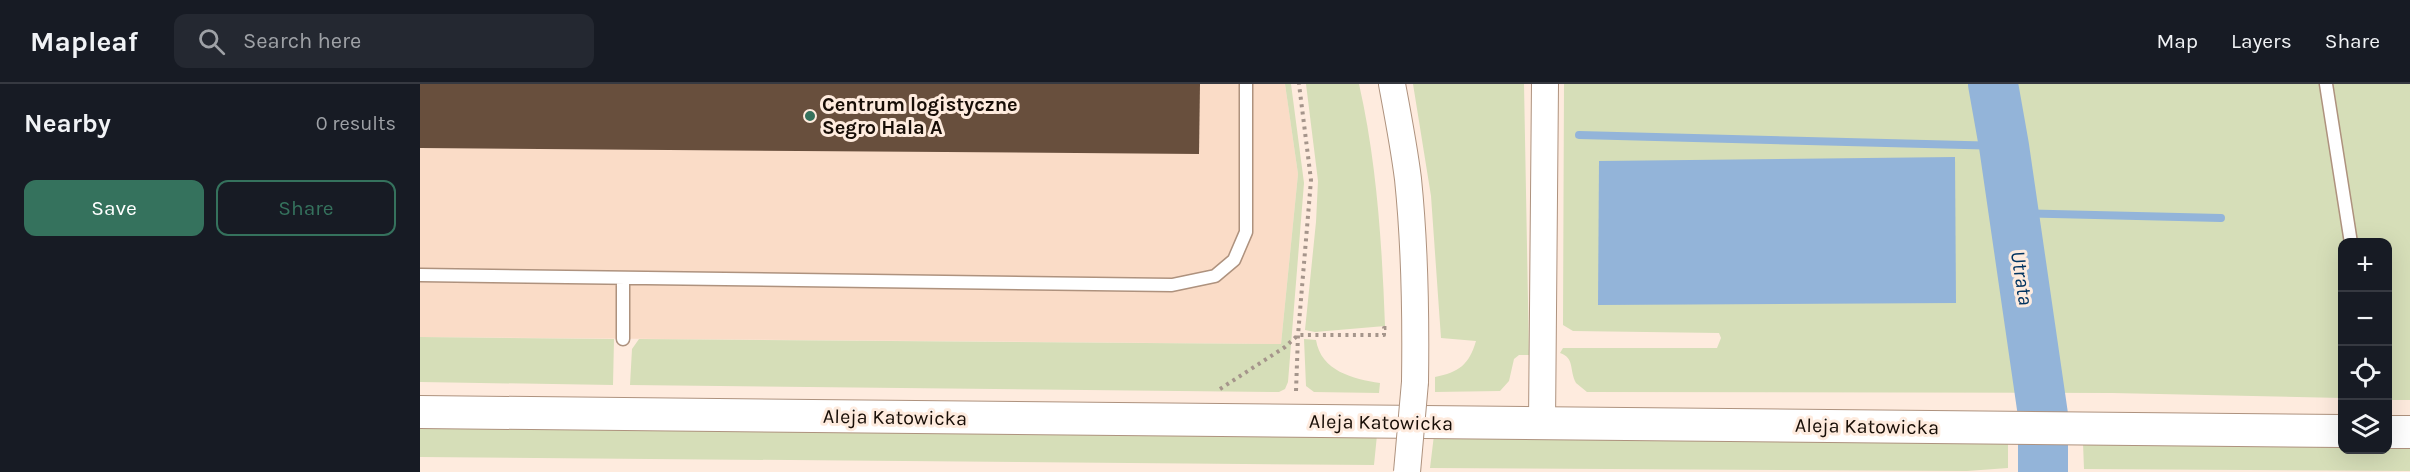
<!DOCTYPE html>
<meta charset="utf-8">
<style>
:root{--surface:#171b24;--page:#242831;--text:#f1f3f6;--muted:#9ea1a6;--line:#363941;--accent:#35725d}
body{margin:0;font-family:Karla,sans-serif;background:var(--page);color:var(--text)}
.controls{position:absolute;right:18px;bottom:18px;display:grid;overflow:hidden;border-radius:12px;box-shadow:0 6px 24px #0002}
.controls button{width:54px;height:54px;display:grid;place-items:center;padding:0;border:0;border-bottom:2px solid var(--line);background:var(--surface);color:var(--text);font:30px sans-serif}
.list{margin:0;padding:0;list-style:none}
h2{display:flex;justify-content:space-between;align-items:center;height:78px;margin:0;padding:0 24px;font-size:26px}
h2 small{font-size:20px;font-weight:400;color:var(--muted)}
.actions{display:flex;gap:12px;padding:18px 24px}
.actions a{flex:1;padding:14px 0;border:2px solid var(--accent);border-radius:12px;text-align:center;font-size:21px;color:var(--accent)}
.actions .main{background:var(--accent);color:#fff}
.icon{flex:none;width:33px;height:33px;fill:none;stroke:currentColor;stroke-width:2;stroke-linecap:round;stroke-linejoin:round}
.map{position:relative;flex:none;width:1990px;height:388px;overflow:hidden}
header{display:flex;align-items:center;gap:36px;box-sizing:border-box;height:84px;padding:0 30px;background:var(--surface);border-bottom:2px solid var(--line)}
header strong{font-size:28px}
nav{display:flex;gap:33px;margin-inline-start:auto;font-size:21px}
.search{width:420px;height:54px;background:var(--page);display:flex;align-items:center;gap:15px;box-sizing:border-box;padding:0 21px;border-radius:12px;color:var(--muted);font-size:22px}
main{display:flex}
aside{flex:1;background:var(--surface)}
.map>svg:first-child{display:block}
.built{fill:#fadcc7}
.green{fill:#d6deb8}
.water{fill:#93b4d9}
.lines{fill:none;stroke-linecap:round;stroke-linejoin:round}
.stream{stroke:#93b4d9;stroke-width:8}
.river{stroke:#93b4d9;stroke-width:50}
.building{fill:#684f3d}
.service-casing{stroke:#ae927e;stroke-width:15}
.minor-casing{stroke:#ae927e;stroke-width:28}
.tertiary-casing{stroke:#ae927e;stroke-width:34}
.path{stroke:#a5958b;stroke-width:4;stroke-dasharray:3 4.5;stroke-linecap:butt}
.service{stroke:#fff;stroke-width:12}
.minor{stroke:#fff;stroke-width:26}
.tertiary{stroke:#fff;stroke-width:32}
.minor-bridge-casing{stroke:#ae927e;stroke-width:28;stroke-linecap:butt}
.minor-bridge{stroke:#fff;stroke-width:26}
.poi-dot{fill:#35725d;stroke:#feebde;stroke-width:2}
.labels{text-anchor:middle;stroke-width:6;stroke-linejoin:round;paint-order:stroke}
.poi-label{font-size:20px;font-weight:bold;fill:#170d06;stroke:#feebde;text-anchor:start}
.street-label{font-size:20px;fill:#170d06;stroke:#feebde}
.water-label{font-size:21px;font-style:italic;fill:#003360;stroke:#feebde}
</style>
<header>
<strong>Mapleaf</strong>
<div class="search"><svg class="icon" aria-label="search" viewBox="0 0 24 24"><circle cx="10" cy="10" r="6"/><path d="M15 15l6 6"/></svg>Search here</div>
<nav><a>Map</a><a>Layers</a><a>Share</a></nav>
</header>
<main>
<aside>
<h2>Nearby<small>0 results</small></h2>
<ul class="list">
</ul>
<div class="actions"><a class="main">Save</a><a>Share</a></div>
</aside>
<div class="map">
<svg width="1990" height="388" viewBox="0 0 1990 388">
<rect width="100%" height="100%" fill="#feebde"/>
<path class="built" d="M 0,0 L 865,0 L 878,90 L 861,260 L 0,253 Z"/>
<path class="green" d="M 865,0 L 871,0 L 884,99 L 868,298 L 865,305 L 859,308 L 210,301 L 212,265 L 219,255 L 861,260 L 878,90 Z
M 886,0 L 939,0 C 957,79 962,161 965,242 L 895,248 L 885,246 L 896,138 L 898,97 Z
M 993,0 L 1104,0 L 1109,271 L 1099,271 L 1094,275 L 1089,297 L 1080,307 L 1015,308 L 1015,293 C 1039,288 1049,281 1056,257 L 1021,254 L 1011,112 Z
M 1144,0 L 1990,0 L 1990,316 L 1968,316 L 1968,159 L 1922,159 L 1922,314 L 1692,309 L 1167,308 L 1156,299 C 1149,286 1155,274 1140,269 L 1143,264 L 1297,264 L 1301,254 L 1299,249 L 1153,247 L 1143,241 Z
M 0,253 L 194,255 L 193,301 L 0,298 Z
M 884,255 L 896,256 C 901,287 933,295 960,299 L 959,309 L 894,308 L 886,302 Z
M 0,341 L 957,351 L 954,381 L 0,373 Z
M 1014,351 L 1588,359 L 1588,384 L 1547,387 L 1010,384 Z
M 1663,359 L 1922,363 L 1922,366 L 1990,364 L 1990,387 L 1664,385 Z"/>
<path class="water" d="M 1535,73 L 1536,219 L 1178,221 L 1179,77 Z"/>
<g class="lines">
<path class="stream" d="M 1159,51 L 1584,62
M 1594,129 L 1801,134"/>
<path class="river" d="M 1573,0 L 1584,62 L 1623,331 L 1623,388"/>
</g>
<path class="building" d="M 0,0 L 780,0 L 779,70 L 0,64 Z"/>
<g class="lines">
<g class="service-casing">
<path id="service" d="M 1906,0 L 1931,159
M 0,191 L 752,201 L 795,192 L 814,176 L 826,148 L 826,0
M 203,255 L 203,194"/>
</g>
<g class="minor-casing">
<path id="minor" d="M 972,0 C 978,32 984,63 988,95 C 995,163 996,230 995,298
M 1122,339 L 1125,0"/>
</g>
<g class="tertiary-casing">
<path id="tertiary" d="M 0,328 L 1922,347
M 1968,348 L 1990,348"/>
</g>
<path class="path" d="M 800,305 L 865,263 L 878,251 L 964,251 L 964,244 L 969,244
M 876,307 L 878,251 L 891,96 L 879,0"/>
<use href="#service" class="service"/>
<use href="#minor" class="minor"/>
<use href="#tertiary" class="tertiary"/>
<g class="minor-bridge-casing">
<path id="minor-bridge" d="M 987,388 L 995,298"/>
</g>
<use href="#minor-bridge" class="minor-bridge"/>
</g>
<circle class="poi-dot" cx="390" cy="32" r="6"/>
<g class="labels">
<g class="poi-label">
<text x="402" y="27">Centrum logistyczne<tspan x="402" dy="23">Segro Hala A</tspan></text>
</g>
<g class="street-label">
<text transform="translate(475 333) rotate(1)" y="7">Aleja Katowicka</text>
<text transform="translate(961 338) rotate(1)" y="7">Aleja Katowicka</text>
<text transform="translate(1447 342) rotate(1)" y="7">Aleja Katowicka</text>
</g>
<g class="water-label">
<text transform="translate(1602 194) rotate(81)" y="7">Utrata</text>
</g>
</g>
</svg>
<div class="controls">
<button>+</button>
<button>−</button>
<button><svg class="icon" aria-label="locate" viewBox="0 0 24 24"><circle cx="12" cy="12" r="6"/><path d="M12 2v4M12 18v4M2 12h4M18 12h4"/></svg></button>
<button><svg class="icon" aria-label="layers" viewBox="0 0 24 24"><path d="M12 4l9 5-9 5-9-5zM3 14l9 5 9-5"/></svg></button>
</div>
</div>
</main>
